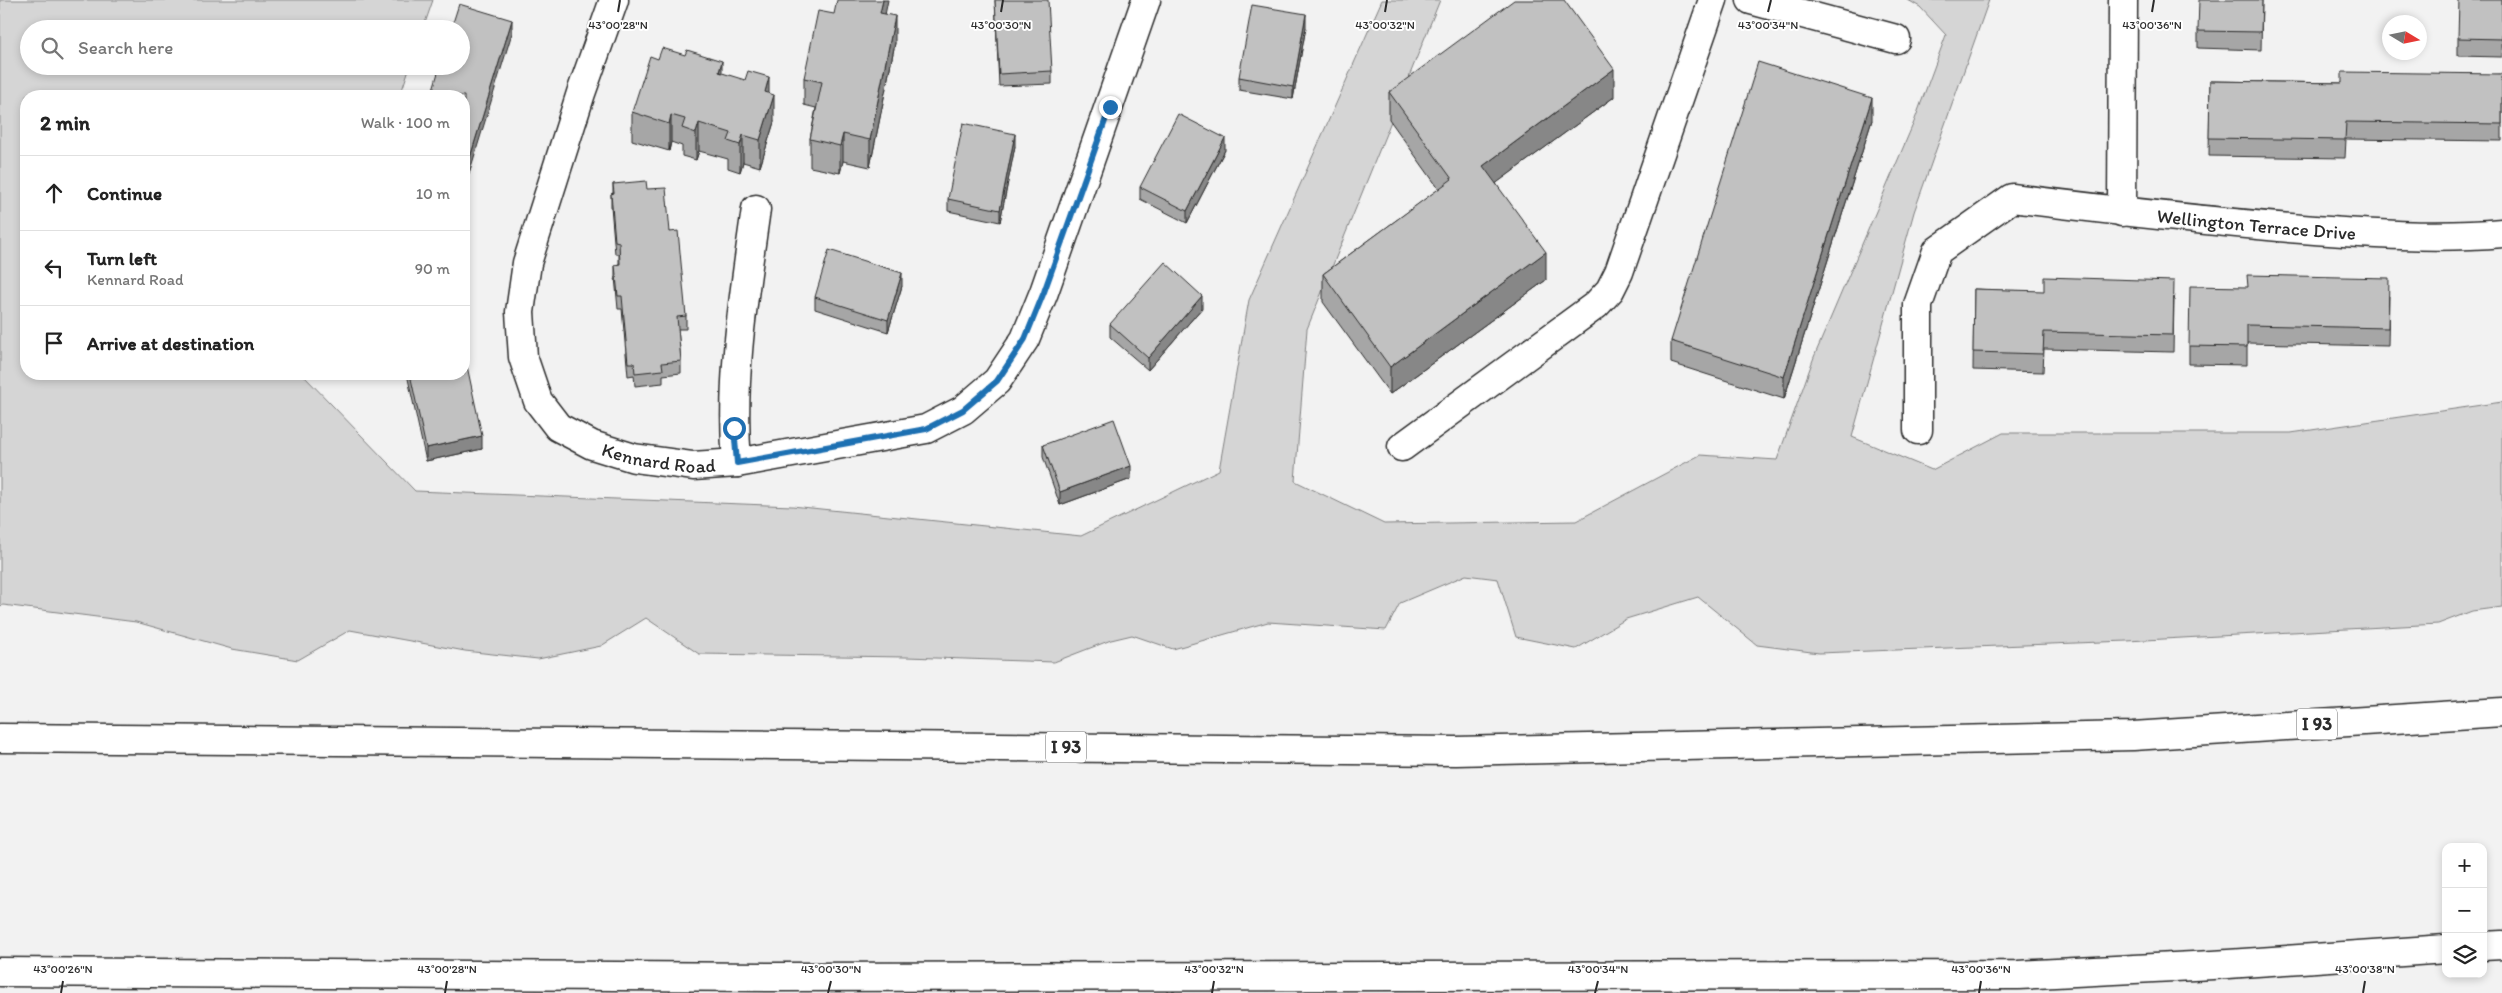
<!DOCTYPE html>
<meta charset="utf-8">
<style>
:root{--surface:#fff;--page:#f6f6f6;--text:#222;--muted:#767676;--line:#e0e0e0}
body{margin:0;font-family:Itim,sans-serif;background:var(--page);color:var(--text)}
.controls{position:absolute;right:15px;bottom:15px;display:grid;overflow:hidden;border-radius:10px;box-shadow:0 2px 8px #0003}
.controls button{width:45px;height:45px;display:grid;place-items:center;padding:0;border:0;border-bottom:1px solid var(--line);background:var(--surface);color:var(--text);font:25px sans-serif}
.compass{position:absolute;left:2382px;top:15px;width:45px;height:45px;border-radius:50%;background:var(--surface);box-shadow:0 2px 8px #0003;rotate:100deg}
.stop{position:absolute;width:15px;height:15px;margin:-11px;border:4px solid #1f6fb2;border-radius:50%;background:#fff}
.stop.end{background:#1f6fb2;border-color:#fff;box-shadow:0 1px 5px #0008}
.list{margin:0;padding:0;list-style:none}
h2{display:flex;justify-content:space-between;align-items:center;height:65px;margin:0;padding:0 20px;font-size:21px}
h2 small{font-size:16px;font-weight:400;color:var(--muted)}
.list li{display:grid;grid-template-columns:32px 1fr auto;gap:15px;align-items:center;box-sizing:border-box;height:75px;padding:0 20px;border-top:1px solid var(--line)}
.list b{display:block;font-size:19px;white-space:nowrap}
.list p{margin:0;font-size:16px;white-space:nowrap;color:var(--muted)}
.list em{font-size:16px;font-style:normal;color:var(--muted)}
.icon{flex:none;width:28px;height:28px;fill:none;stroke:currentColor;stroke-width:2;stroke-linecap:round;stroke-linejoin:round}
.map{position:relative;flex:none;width:2502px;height:993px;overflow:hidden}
.search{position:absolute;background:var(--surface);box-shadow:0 2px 8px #0003;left:20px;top:20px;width:450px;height:55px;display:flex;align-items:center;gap:12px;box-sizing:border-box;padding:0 18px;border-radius:28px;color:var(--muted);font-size:19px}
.panel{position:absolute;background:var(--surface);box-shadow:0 2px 8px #0003;left:20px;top:90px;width:450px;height:290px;border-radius:20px}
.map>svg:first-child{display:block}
.green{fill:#d5d5d5;stroke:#808080}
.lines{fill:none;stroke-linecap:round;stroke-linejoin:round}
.minor-casing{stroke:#2b2b2b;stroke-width:31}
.highway-casing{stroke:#2b2b2b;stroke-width:31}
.minor{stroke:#fff;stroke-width:28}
.highway{stroke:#fff;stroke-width:28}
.wall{fill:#a6a6a6;stroke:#2b2b2b}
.shaded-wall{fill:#878787;stroke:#2b2b2b}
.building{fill:#c1c1c1;stroke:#2b2b2b}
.route{stroke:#1f6fb2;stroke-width:6}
.ticks{fill:none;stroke:#2b2b2b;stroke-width:2}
.labels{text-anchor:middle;stroke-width:4;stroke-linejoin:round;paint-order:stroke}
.shield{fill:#fff;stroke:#6b6b6b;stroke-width:1}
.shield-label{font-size:18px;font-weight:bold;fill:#2b2b2b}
.street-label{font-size:19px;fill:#2b2b2b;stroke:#fff}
.ticks-label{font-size:12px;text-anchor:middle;fill:#2b2b2b;stroke:#fff;stroke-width:4;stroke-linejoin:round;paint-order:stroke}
</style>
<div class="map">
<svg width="2502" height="993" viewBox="0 0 2502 993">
<rect width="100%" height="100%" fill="#f2f2f2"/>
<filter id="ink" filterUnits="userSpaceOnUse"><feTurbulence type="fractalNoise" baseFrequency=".02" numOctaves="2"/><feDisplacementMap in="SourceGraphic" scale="10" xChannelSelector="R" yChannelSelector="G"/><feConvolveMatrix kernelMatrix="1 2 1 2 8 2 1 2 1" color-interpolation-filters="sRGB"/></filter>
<g filter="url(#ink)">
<path class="green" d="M 0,0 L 433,0 L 423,29 L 29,29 L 29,66 L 410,66 L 400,96 L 26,96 L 26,374 L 305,374 L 304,376 L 415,491 L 792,506 L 1081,536 L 1219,470 L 1249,300 L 1382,0 L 1440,0 L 1307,329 L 1295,481 L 1384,524 L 1576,521 L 1700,455 L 1777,460 L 1814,357 L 1914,122 L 1946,35 L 1920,7 L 1908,0 L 1989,0 L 1914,212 L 1852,437 L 1932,470 L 2003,433 L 2291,433 L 2502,402 L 2502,607 L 2472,611 L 2438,624 L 2127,641 L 1819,653 L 1757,645 L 1698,597 L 1626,619 L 1576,649 L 1516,637 L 1498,579 L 1466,575 L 1400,603 L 1386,630 L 1268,622 L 1173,649 L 1132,635 L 1111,640 L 1054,662 L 906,657 L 699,654 L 646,618 L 601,646 L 538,659 L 465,651 L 350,630 L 298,660 L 232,649 L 136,622 L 3,605 L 0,606 Z"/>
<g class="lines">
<g class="minor-casing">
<g id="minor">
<path id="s1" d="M 614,0 L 581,93 L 527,263 L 520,312 L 523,357 L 538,401 L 558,427 L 592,445 L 634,458 L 693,466 L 737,463 L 926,429 L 963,410 L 997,381 L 1025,339 L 1044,292 L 1146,0"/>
<path d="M 1751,0 L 1896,39"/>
<path d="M 2122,212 L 2123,0"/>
<path id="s2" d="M 1918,430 L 1918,305 L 1937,251 L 2012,198 C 2108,210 2204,221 2302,229 C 2368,234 2435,239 2502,233"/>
<path d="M 1402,447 L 1596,305 L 1610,290 L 1619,272 L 1713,0"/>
<path d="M 737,463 C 730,378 744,294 756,209"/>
</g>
</g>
<g class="highway-casing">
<path id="highway" d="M 0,738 L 1456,751 L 2133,736 L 2502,712
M 2483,946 L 2502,945
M 0,972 L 774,977 L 2018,975 L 2213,965 L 2446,949"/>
</g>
<use href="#minor" class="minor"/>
<use href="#highway" class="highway"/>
</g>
<path class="wall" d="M 995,0 L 1052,71 L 1052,84 L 999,86 Z
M 2262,0 L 2261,50 L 2198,48 L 2198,31 Z
M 2502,0 L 2502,57 L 2458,56 L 2458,38 Z
M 834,14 L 886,14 L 895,43 L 870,167 L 843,161 L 840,173 L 810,167 L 810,139 L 816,108 L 804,105 L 804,78 Z
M 1306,27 L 1293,99 L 1239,90 L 1239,77 Z
M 658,59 L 722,73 L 769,93 L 774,122 L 760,167 L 743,162 L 740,172 L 728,168 L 728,159 L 699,151 L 696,160 L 682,156 L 682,146 L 671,142 L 669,151 L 632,140 L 632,112 Z
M 2502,74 L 2502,141 L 2346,139 L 2345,158 L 2209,156 L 2210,81 L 2342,83 Z
M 1389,92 L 1614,97 L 1496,183 L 1546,280 L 1390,394 L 1323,302 L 1323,274 L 1439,189 L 1389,119 Z
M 1872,120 L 1784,399 L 1671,363 L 1671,341 Z
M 1015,146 L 1000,222 L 948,211 L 948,199 Z
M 1225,150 L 1187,223 L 1140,199 L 1140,187 Z
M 613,184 L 647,189 L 670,232 L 686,316 L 686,329 L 678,329 L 681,361 L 681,373 L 663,375 L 663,383 L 635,386 L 634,375 L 628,376 L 622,309 L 618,309 L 615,277 L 615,265 L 619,264 L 619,254 L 615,254 L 611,206 L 611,194 L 613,193 Z
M 902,286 L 888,332 L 815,309 L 815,297 Z
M 2248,287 L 2389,296 L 2388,346 L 2247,343 L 2247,365 L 2189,364 L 2189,346 Z
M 1974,289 L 2174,298 L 2173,352 L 2044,349 L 2043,372 L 1973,370 Z
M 1202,308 L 1148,370 L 1110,337 L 1110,324 Z
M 407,374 L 464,374 L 482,449 L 426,461 Z
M 1043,445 L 1131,479 L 1060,505 L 1043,457 Z"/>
<path class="shaded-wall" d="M 883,0 L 888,0 L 880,40 L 880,13 Z
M 1306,14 L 1306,27 L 1293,99 L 1293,87 Z
M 895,16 L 895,43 L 870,167 L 870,140 Z
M 512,20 L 512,33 L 464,190 L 464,177 Z
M 722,61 L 722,88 L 719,72 Z
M 1614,69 L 1614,97 L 1483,193 L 1483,166 Z
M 769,77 L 769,104 L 765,92 Z
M 774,95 L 774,122 L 760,167 L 760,140 Z
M 1872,98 L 1872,120 L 1784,399 L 1784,377 Z
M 671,115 L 671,142 L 669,151 L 669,124 Z
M 699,123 L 699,151 L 696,160 L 696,133 Z
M 843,134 L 843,161 L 840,173 L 840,146 Z
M 1015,134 L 1015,146 L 1000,222 L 1000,210 Z
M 743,135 L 743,162 L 740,172 L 740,145 Z
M 1225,138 L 1225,150 L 1187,223 L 1187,211 Z
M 1546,252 L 1546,280 L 1390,394 L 1390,367 Z
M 902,273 L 902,286 L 888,332 L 888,320 Z
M 1202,296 L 1202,308 L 1148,370 L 1148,358 Z
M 482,436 L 482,449 L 426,461 L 426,448 Z
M 1131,466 L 1131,479 L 1060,505 L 1060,492 Z"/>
<path class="building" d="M 837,0 L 883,0 L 880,13 L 895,16 L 870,140 L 843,134 L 840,146 L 810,139 L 822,82 L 804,78 L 818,11 L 834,14 Z
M 995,0 L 1048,0 L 1052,71 L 999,74 Z
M 1514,0 L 1564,0 L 1614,69 L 1483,166 L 1546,252 L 1390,367 L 1323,274 L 1452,179 L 1389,92 Z
M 2199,0 L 2262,0 L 2261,32 L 2198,31 Z
M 2459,0 L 2502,0 L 2502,39 L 2458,38 Z
M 459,4 L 512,20 L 464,177 L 464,96 L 431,96 L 440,66 L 461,66 L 461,29 L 451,29 Z
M 1252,5 L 1306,14 L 1293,87 L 1239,77 Z
M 662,48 L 685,55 L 687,50 L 722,61 L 719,72 L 745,80 L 748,71 L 769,77 L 765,92 L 774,95 L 760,140 L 743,135 L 740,145 L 728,141 L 731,133 L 699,123 L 696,133 L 682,128 L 685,119 L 671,115 L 669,124 L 632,112 L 650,56 L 658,59 Z
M 1758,62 L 1872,98 L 1784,377 L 1671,341 Z
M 2342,72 L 2502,74 L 2502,124 L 2346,122 L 2345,140 L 2209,138 L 2210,81 L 2342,83 Z
M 1178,114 L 1225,138 L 1187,211 L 1140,187 Z
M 963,123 L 1015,134 L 1000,210 L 948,199 Z
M 646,181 L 647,189 L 666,188 L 670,232 L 678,231 L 686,316 L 677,317 L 681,361 L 662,363 L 663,370 L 635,373 L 634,363 L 628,363 L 622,296 L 618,296 L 615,265 L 620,264 L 619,242 L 615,241 L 611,194 L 614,193 L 613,184 Z
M 829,250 L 902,273 L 888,320 L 815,297 Z
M 1165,262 L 1202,296 L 1148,358 L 1110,324 Z
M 2247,275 L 2389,278 L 2388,328 L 2247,325 L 2247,347 L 2189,346 L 2190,286 L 2248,287 Z
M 2044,277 L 2174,281 L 2173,335 L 2044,332 L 2043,354 L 1973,352 L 1974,289 L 2044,291 Z
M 464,352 L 482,436 L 426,448 L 410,374 L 464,374 Z
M 1114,419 L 1131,466 L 1060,492 L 1043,445 Z"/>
</g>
<g class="lines" filter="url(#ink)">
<path class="route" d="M 734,428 L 737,463 L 926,429 L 963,410 L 997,381 L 1025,339 L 1044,292 L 1110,107"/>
</g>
<path class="ticks" d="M 618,12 L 620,0M 1001,12 L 1003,0M 1385,12 L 1387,0M 1768,12 L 1771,0M 2152,12 L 2154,0M 61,993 L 63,981M 445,993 L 447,981M 828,993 L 831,981M 1212,993 L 1214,981M 1595,993 L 1598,981M 1979,993 L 1981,981M 2363,993 L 2365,981"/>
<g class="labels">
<g class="shield">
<rect x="2297" y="708.5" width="40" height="31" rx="4"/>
<rect x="1046" y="731.5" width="40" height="31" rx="4"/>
</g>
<g class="shield-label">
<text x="2317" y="730">I 93</text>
<text x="1066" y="753">I 93</text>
</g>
<g class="street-label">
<text dy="7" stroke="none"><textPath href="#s2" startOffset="520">Wellington Terrace Drive</textPath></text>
<text dy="7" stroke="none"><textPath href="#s1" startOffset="558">Kennard Road</textPath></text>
</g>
</g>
<g class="ticks-label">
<text x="618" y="29">43°00'28"N</text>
<text x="1001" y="29">43°00'30"N</text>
<text x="1385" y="29">43°00'32"N</text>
<text x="1768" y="29">43°00'34"N</text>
<text x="2152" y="29">43°00'36"N</text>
<text x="63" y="973">43°00'26"N</text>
<text x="447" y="973">43°00'28"N</text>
<text x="831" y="973">43°00'30"N</text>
<text x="1214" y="973">43°00'32"N</text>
<text x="1598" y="973">43°00'34"N</text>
<text x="1981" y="973">43°00'36"N</text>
<text x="2365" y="973">43°00'38"N</text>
</g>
</svg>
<div class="controls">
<button>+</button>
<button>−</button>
<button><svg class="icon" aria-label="layers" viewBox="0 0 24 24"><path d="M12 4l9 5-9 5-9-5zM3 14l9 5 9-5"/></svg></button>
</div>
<svg class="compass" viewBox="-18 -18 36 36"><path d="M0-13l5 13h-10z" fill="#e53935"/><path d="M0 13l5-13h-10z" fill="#767676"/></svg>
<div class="stop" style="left:734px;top:428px"></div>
<div class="stop end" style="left:1110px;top:107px"></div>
<div class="search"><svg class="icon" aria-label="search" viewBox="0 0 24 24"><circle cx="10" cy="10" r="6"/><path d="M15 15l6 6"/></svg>Search here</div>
<section class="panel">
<h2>2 min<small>Walk · 100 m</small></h2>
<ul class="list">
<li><svg class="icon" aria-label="ahead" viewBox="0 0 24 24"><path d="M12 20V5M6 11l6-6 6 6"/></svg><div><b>Continue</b></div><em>10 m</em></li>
<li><svg class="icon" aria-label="left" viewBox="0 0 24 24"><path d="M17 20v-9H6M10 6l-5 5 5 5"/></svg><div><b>Turn left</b><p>Kennard Road</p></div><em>90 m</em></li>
<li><svg class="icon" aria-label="arrive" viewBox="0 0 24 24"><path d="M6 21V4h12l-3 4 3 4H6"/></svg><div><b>Arrive at destination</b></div></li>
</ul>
</section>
</div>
